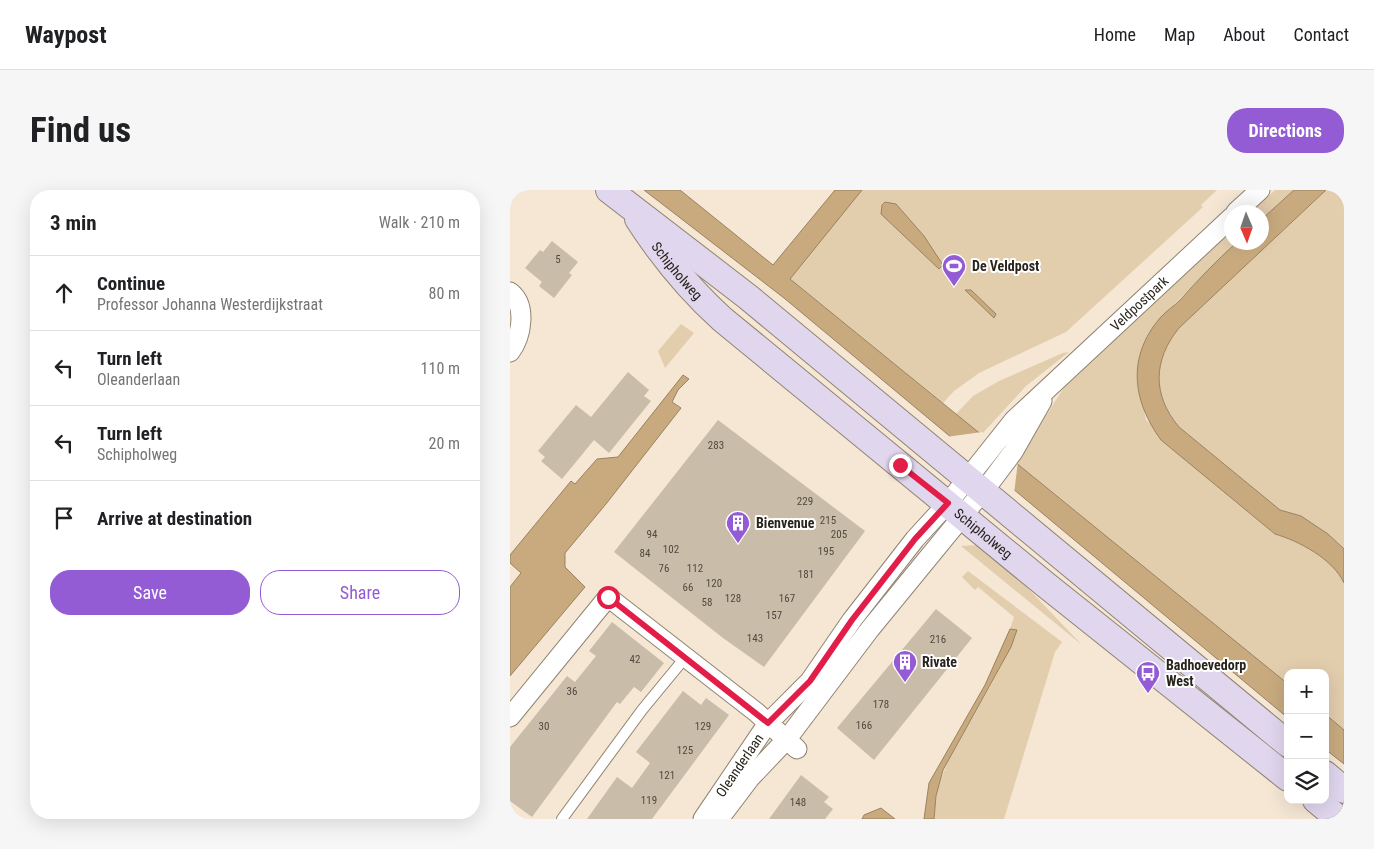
<!DOCTYPE html>
<meta charset="utf-8">
<style>
:root{--surface:#fff;--page:#f6f6f6;--text:#202124;--muted:#757577;--line:#e0e0e0;--accent:#945cd4}
body{margin:0;font-family:"Roboto Condensed",sans-serif;background:var(--page);color:var(--text)}
.controls{position:absolute;right:15px;bottom:15px;display:grid;overflow:hidden;border-radius:10px;box-shadow:0 5px 20px #0002}
.controls button{width:45px;height:45px;display:grid;place-items:center;padding:0;border:0;border-bottom:1px solid var(--line);background:var(--surface);color:var(--text);font:25px sans-serif}
.compass{position:absolute;left:714px;top:15px;width:45px;height:45px;border-radius:50%;background:var(--surface);box-shadow:0 5px 20px #0002;rotate:178deg}
.stop{position:absolute;width:15px;height:15px;margin:-11px;border:4px solid #e11d48;border-radius:50%;background:#fff}
.stop.end{background:#e11d48;border-color:#fff;box-shadow:0 1px 5px #0008}
.list{margin:0;padding:0;list-style:none}
h2{display:flex;justify-content:space-between;align-items:center;height:65px;margin:0;padding:0 20px;font-size:21px}
h2 small{font-size:16px;font-weight:400;color:var(--muted)}
.list li{display:grid;grid-template-columns:32px 1fr auto;gap:15px;align-items:center;box-sizing:border-box;height:75px;padding:0 20px;border-top:1px solid var(--line)}
.list b{display:block;font-size:19px;white-space:nowrap}
.list p{margin:0;font-size:16px;white-space:nowrap;color:var(--muted)}
.list em{font-size:16px;font-style:normal;color:var(--muted)}
.actions{display:flex;gap:10px;padding:15px 20px}
.actions a{flex:1;padding:11px 0;border:1px solid var(--accent);border-radius:20px;text-align:center;font-size:18px;color:var(--accent)}
.actions .main{background:var(--accent);color:#fff}
.icon{flex:none;width:28px;height:28px;fill:none;stroke:currentColor;stroke-width:2;stroke-linecap:round;stroke-linejoin:round}
.map{position:relative;flex:none;width:834px;height:629px;overflow:hidden;border-radius:20px}
header{display:flex;align-items:center;gap:30px;box-sizing:border-box;height:70px;padding:0 25px;background:var(--surface);border-bottom:1px solid var(--line)}
header strong{font-size:24px}
nav{display:flex;gap:28px;margin-inline-start:auto;font-size:18px}
.intro{display:flex;align-items:center;justify-content:space-between;box-sizing:border-box;height:120px;padding:0 30px}
h1{margin:0;font-size:35px}
.button{padding:12px 22px;border-radius:20px;background:var(--accent);color:#fff;font-size:18px;font-weight:700}
main{display:flex;gap:30px;padding:0 30px}
aside{flex:1;background:var(--surface);border-radius:20px;box-shadow:0 5px 20px #0002}
.map>svg:first-child{display:block}
.green{fill:#e2cdad}
.water{fill:#c8aa7e;stroke:#988261}
.pier{fill:#f5e7d4}
.building{fill:#c9bca9}
.lines{fill:none;stroke-linecap:round;stroke-linejoin:round}
.service-casing{stroke:#8f8371;stroke-width:12}
.minor-casing{stroke:#8f8371;stroke-width:21}
.secondary-casing{stroke:#8f8371;stroke-width:28}
.service{stroke:#fff;stroke-width:10}
.minor{stroke:#fff;stroke-width:19}
.secondary{stroke:#e0d6ee;stroke-width:26}
.route{stroke:#e11d48;stroke-width:6}
.labels{text-anchor:middle;stroke-width:4;stroke-linejoin:round;paint-order:stroke}
.number-label{font-size:11px;fill:#504a3f}
.poi-label{font-size:14px;font-weight:bold;fill:#28241c;stroke:#fff;text-anchor:start}
.street-label{font-size:14px;fill:#28241c;stroke:#fff}
</style>
<header>
<strong>Waypost</strong>
<nav><a>Home</a><a>Map</a><a>About</a><a>Contact</a></nav>
</header>
<div class="intro"><h1>Find us</h1><a class="button">Directions</a></div>
<main>
<aside>
<h2>3 min<small>Walk · 210 m</small></h2>
<ul class="list">
<li><svg class="icon" aria-label="ahead" viewBox="0 0 24 24"><path d="M12 20V5M6 11l6-6 6 6"/></svg><div><b>Continue</b><p>Professor Johanna Westerdijkstraat</p></div><em>80 m</em></li>
<li><svg class="icon" aria-label="left" viewBox="0 0 24 24"><path d="M17 20v-9H6M10 6l-5 5 5 5"/></svg><div><b>Turn left</b><p>Oleanderlaan</p></div><em>110 m</em></li>
<li><svg class="icon" aria-label="left" viewBox="0 0 24 24"><path d="M17 20v-9H6M10 6l-5 5 5 5"/></svg><div><b>Turn left</b><p>Schipholweg</p></div><em>20 m</em></li>
<li><svg class="icon" aria-label="arrive" viewBox="0 0 24 24"><path d="M6 21V4h12l-3 4 3 4H6"/></svg><div><b>Arrive at destination</b></div></li>
</ul>
<div class="actions"><a class="main">Save</a><a>Share</a></div>
</aside>
<div class="map">
<svg width="834" height="629" viewBox="0 0 834 629">
<rect width="100%" height="100%" fill="#f5e7d4"/>
<path class="green" d="M 351,0 L 707,0 L 691,15 L 693,17 L 556,142 L 469,183 L 444,201 L 433,213 L 279,88 Z
M 765,0 L 784,0 L 752,29 L 752,22 L 740,22 Z
M 816,0 L 834,0 L 834,359 L 818,344 L 791,326 L 770,320 L 669,237 C 642,205 643,170 669,138 Z
M 721,40 L 722,52 L 726,53 L 651,127 L 627,182 L 636,230 L 765,344 C 789,351 823,369 834,393 L 834,540 L 815,524 L 815,483 L 778,483 L 778,494 L 508,274 L 510,266 L 564,182 Z
M 171,134 L 184,143 L 155,178 L 148,161 Z
M 559,162 L 516,196 L 471,245 L 446,224 L 463,206 L 489,191 L 553,163 Z
M 469,355 L 490,369 L 572,455 L 451,356 Z
M 458,381 L 552,452 L 545,462 L 494,629 L 424,629 C 425,572 468,525 491,475 C 497,463 504,453 507,440 L 500,439 L 504,427 L 468,397 L 465,400 L 452,387 Z"/>
<path class="water" d="M 134,0 L 170,0 L 263,75 L 325,0 L 352,0 L 280,89 L 778,494 L 778,528 L 274,108 Z
M 784,0 L 816,0 L 669,138 C 643,170 642,205 669,237 L 770,320 L 791,326 L 818,344 L 834,359 L 834,393 C 823,369 789,351 765,344 L 651,250 C 622,210 617,167 650,128 C 656,121 664,116 670,110 C 688,90 706,71 726,53 L 752,52 L 752,29 Z
M 375,12 L 386,14 L 414,46 L 433,75 L 429,79 L 371,24 L 372,15 Z
M 455,100 L 461,100 L 486,124 L 484,128 Z
M 173,185 L 179,189 L 168,200 L 162,212 L 171,218 L 96,314 L 55,363 L 55,377 L 75,397 L 0,486 L 0,397 L 11,383 L 0,373 L 0,365 L 61,291 L 65,294 L 87,269 L 108,267 Z
M 500,439 L 507,440 L 501,457 L 433,580 L 426,606 L 424,629 L 414,629 L 419,593 L 475,495 Z
M 815,524 L 834,540 L 834,574 L 815,559 Z
M 371,618 L 385,629 L 352,629 L 354,625 Z"/>
<path class="pier" d="M 472,242 L 508,271 L 504,304 L 436,247 Z"/>
<path class="building" d="M 42,51 L 68,72 L 59,83 L 62,85 L 44,108 L 29,96 L 32,92 L 15,78 L 30,60 L 33,62 Z
M 118,182 L 139,200 L 134,206 L 141,211 L 99,263 L 84,250 L 52,289 L 31,271 L 35,267 L 28,261 L 66,215 L 81,227 Z
M 208,230 L 355,341 L 254,477 L 213,448 L 104,362 Z
M 426,419 L 462,448 L 364,570 L 327,538 Z
M 102,432 L 154,473 L 131,502 L 124,497 L 110,514 L 107,512 L 22,627 L 0,611 L 0,557 L 57,486 L 65,492 L 86,466 L 79,461 Z
M 173,501 L 191,515 L 196,508 L 219,525 L 142,629 L 77,629 L 107,587 L 122,598 L 140,573 L 126,562 Z
M 291,585 L 319,607 L 314,612 L 323,619 L 315,629 L 259,629 Z"/>
<g class="lines">
<g class="service-casing">
<path id="service" d="M 52,629 L 132,520 L 174,469"/>
</g>
<g class="minor-casing">
<g id="minor">
<path d="M 726,22 L 750,0"/>
<path d="M 0,102 C 17,115 12,146 0,162"/>
<path d="M 0,527 L 98,407 L 246,522 L 287,559"/>
<path id="s1" d="M 193,629 L 258,533 L 300,491 L 342,430 L 405,349 L 438,313 L 504,230 L 722,27"/>
<path d="M 209,629 L 240,588 L 277,549 L 360,439 L 482,290 L 503,262 L 532,211"/>
</g>
</g>
<g class="secondary-casing">
<g id="secondary">
<path d="M 99,0 L 238,107 L 778,554"/>
<path id="s2" d="M 128,29 C 152,66 179,99 212,129 L 536,395 L 778,588"/>
<path d="M 815,584 L 834,600"/>
<path d="M 806,610 L 829,629"/>
</g>
</g>
<use href="#service" class="service"/>
<use href="#minor" class="minor"/>
<use href="#secondary" class="secondary"/>
</g>
<g class="lines">
<path class="route" d="M 98,407 L 258,533 L 300,491 L 342,430 L 405,349 L 438,313 L 390,275"/>
</g>
<defs>
<g id="stadium-pin" transform="scale(1.25)"><path d="M0 17L-7.5 6A9.5 9.5 0 1 1 7.5 6Z" fill="#945cd4" stroke="#fff"/><path d="M0-5a6.5 5 0 1 0 0 10a6.5 5 0 1 0 0-10ZM-3.5-1.8h7v3.6h-7Z" fill="#fff"/></g>
<g id="building-pin" transform="scale(1.25)"><path d="M0 17L-7.5 6A9.5 9.5 0 1 1 7.5 6Z" fill="#945cd4" stroke="#fff"/><path d="M-4-6H4V6H1V3H-1V6H-4ZM-2.5-4.3h1.7v1.8h-1.7ZM.8-4.3h1.7v1.8H.8ZM-2.5-1h1.7V.8h-1.7ZM.8-1h1.7V.8H.8Z" fill="#fff"/></g>
<g id="bus-pin" transform="scale(1.25)"><path d="M0 17L-7.5 6A9.5 9.5 0 1 1 7.5 6Z" fill="#945cd4" stroke="#fff"/><path d="M-5-6H5V4H4V6H2V4H-2V6H-4V4H-5ZM-3.5-4V0h7V-4ZM-3.5 1.2v1.5H-2V1.2ZM2 1.2v1.5H3.5V1.2Z" fill="#fff"/></g>
</defs>
<g fill-rule="evenodd">
<use href="#stadium-pin" x="444" y="76"/>
<use href="#building-pin" x="228" y="333"/>
<use href="#building-pin" x="395" y="472"/>
<use href="#bus-pin" x="638" y="483"/>
</g>
<g class="labels">
<g class="number-label">
<text x="48" y="73">5</text>
<text x="206" y="259">283</text>
<text x="295" y="315">229</text>
<text x="318" y="334">215</text>
<text x="142" y="348">94</text>
<text x="329" y="348">205</text>
<text x="161" y="363">102</text>
<text x="316" y="365">195</text>
<text x="135" y="367">84</text>
<text x="154" y="382">76</text>
<text x="185" y="382">112</text>
<text x="296" y="388">181</text>
<text x="204" y="397">120</text>
<text x="178" y="401">66</text>
<text x="223" y="412">128</text>
<text x="277" y="412">167</text>
<text x="197" y="416">58</text>
<text x="264" y="429">157</text>
<text x="245" y="452">143</text>
<text x="428" y="453">216</text>
<text x="125" y="473">42</text>
<text x="62" y="505">36</text>
<text x="371" y="518">178</text>
<text x="354" y="539">166</text>
<text x="34" y="540">30</text>
<text x="193" y="540">129</text>
<text x="175" y="564">125</text>
<text x="157" y="589">121</text>
<text x="139" y="614">119</text>
<text x="288" y="616">148</text>
</g>
<g class="poi-label">
<text x="462" y="81">De Veldpost</text>
<text x="246" y="338">Bienvenue</text>
<text x="412" y="477">Rivate</text>
<text x="656" y="480">Badhoevedorp<tspan x="656" dy="16">West</tspan></text>
</g>
<g class="street-label">
<text dy="5" stroke="none"><textPath href="#s2" startOffset="65">Schipholweg</textPath></text>
<text dy="5" stroke="none"><textPath href="#s1" startOffset="678">Veldpostpark</textPath></text>
<text dy="5" stroke="none"><textPath href="#s2" startOffset="469">Schipholweg</textPath></text>
<text dy="5" stroke="none"><textPath href="#s1" startOffset="65">Oleanderlaan</textPath></text>
</g>
</g>
</svg>
<div class="controls">
<button>+</button>
<button>−</button>
<button><svg class="icon" aria-label="layers" viewBox="0 0 24 24"><path d="M12 4l9 5-9 5-9-5zM3 14l9 5 9-5"/></svg></button>
</div>
<svg class="compass" viewBox="-18 -18 36 36"><path d="M0-13l5 13h-10z" fill="#e53935"/><path d="M0 13l5-13h-10z" fill="#757577"/></svg>
<div class="stop" style="left:98px;top:407px"></div>
<div class="stop end" style="left:390px;top:275px"></div>
</div>
</main>
